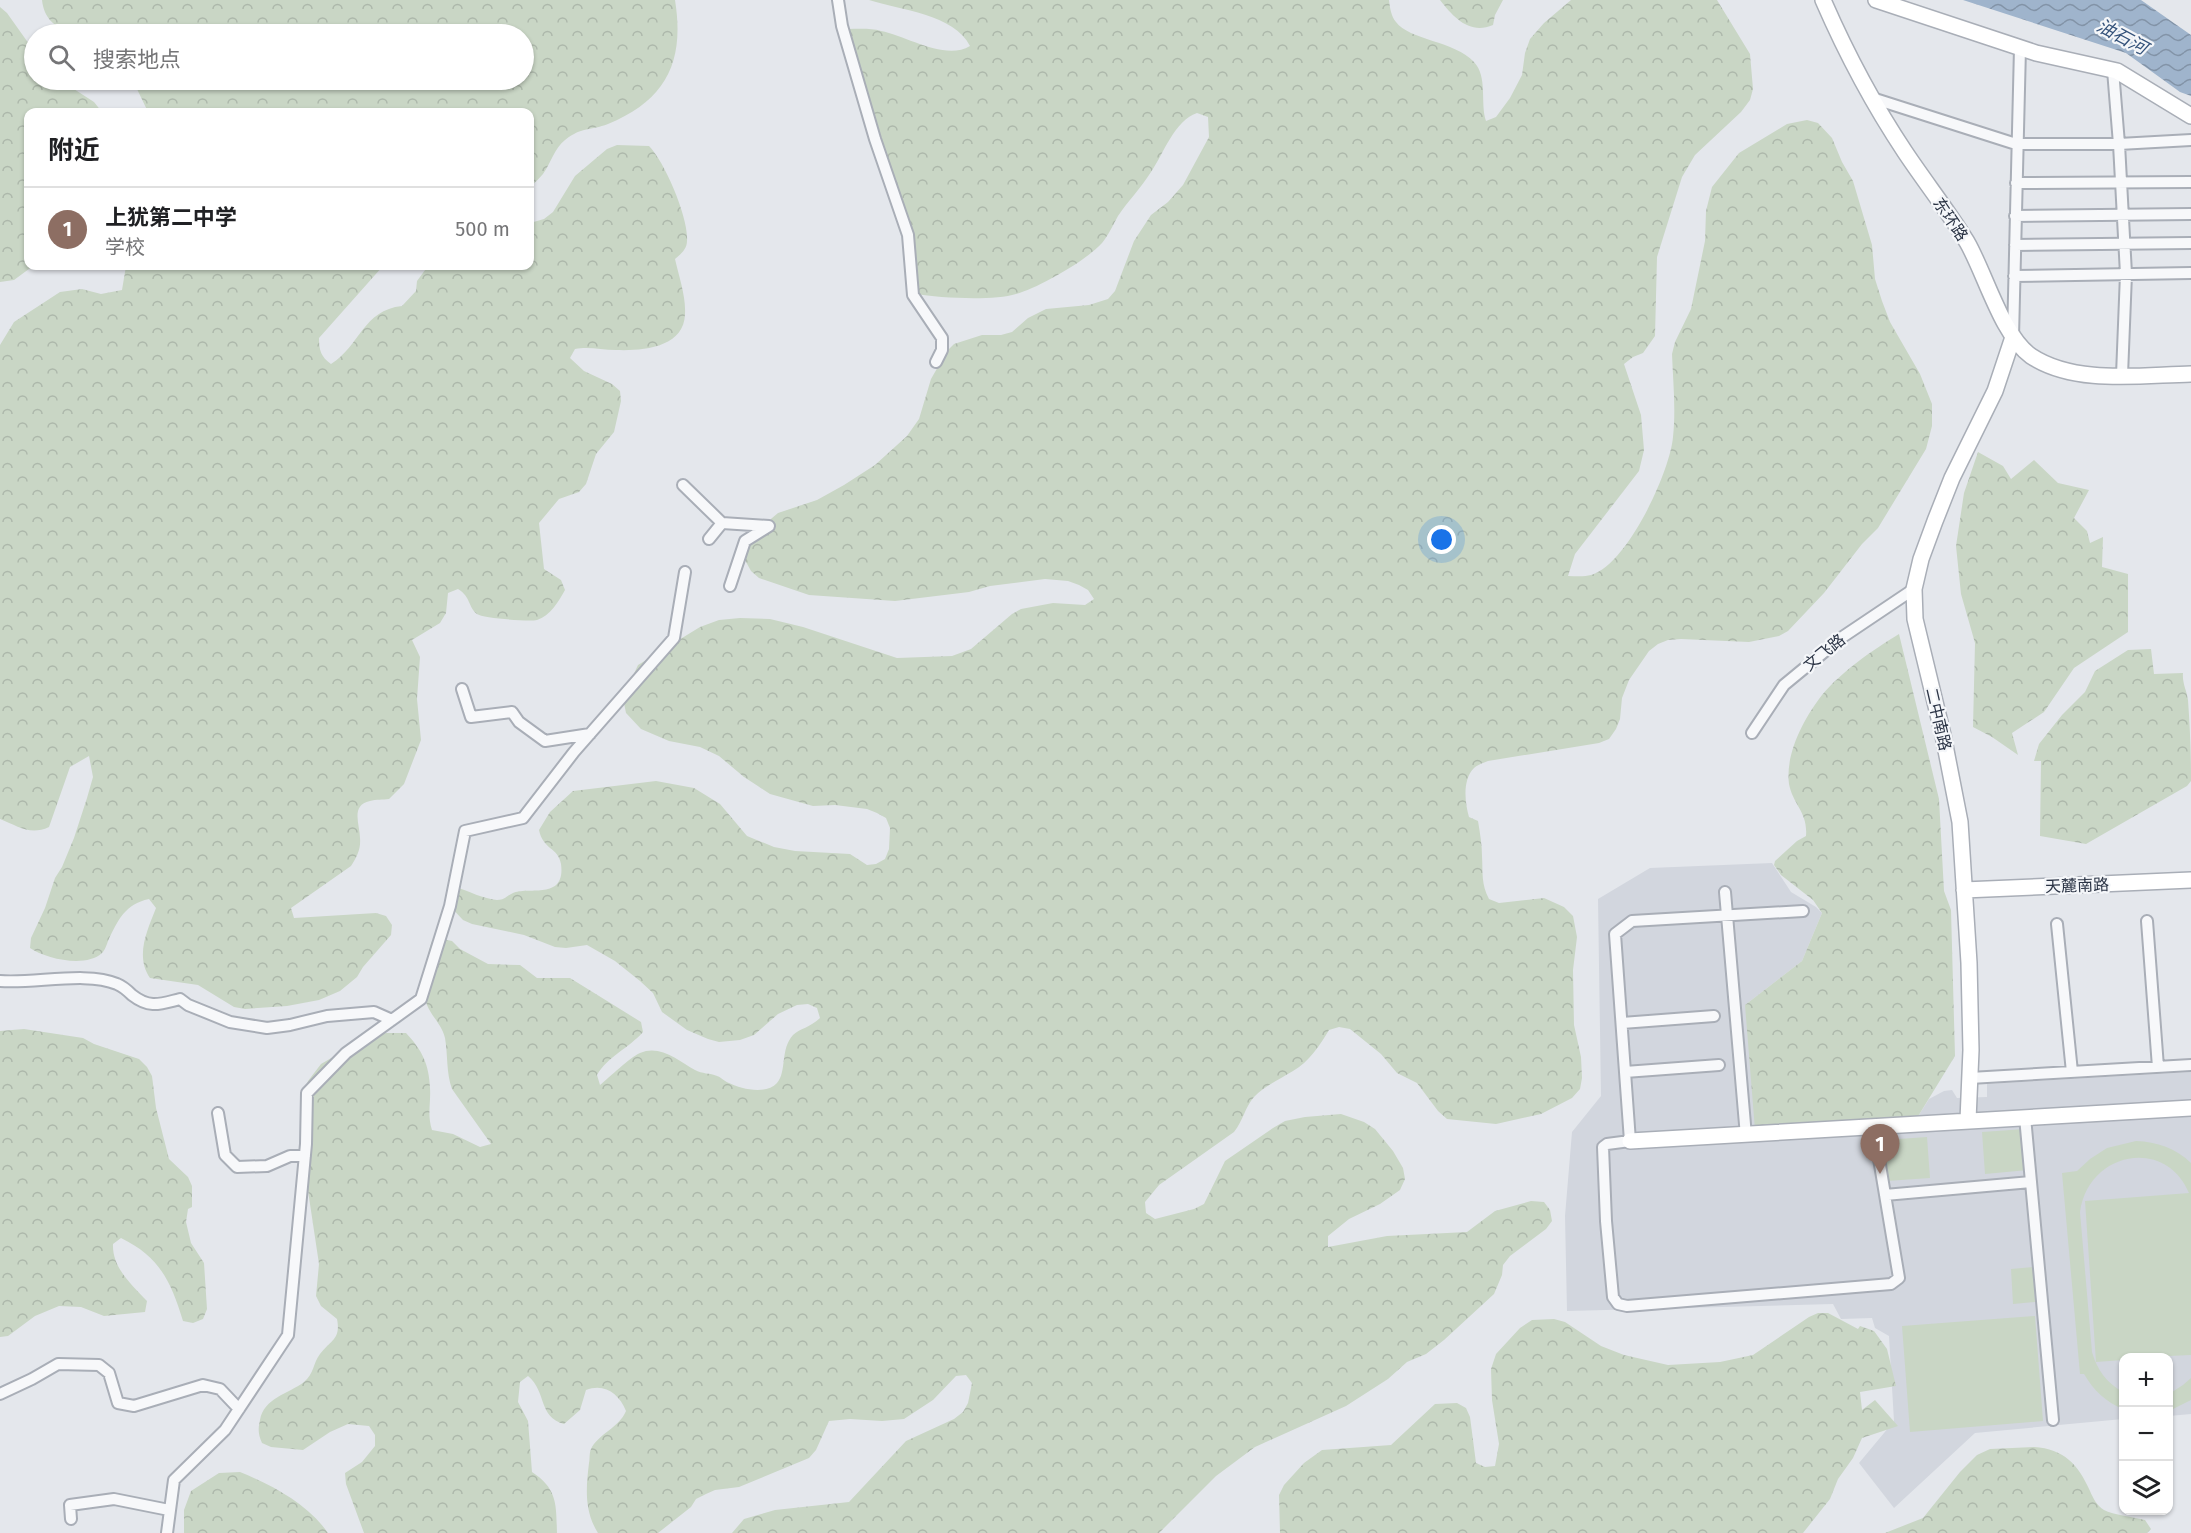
<!DOCTYPE html>
<html lang="zh">
<meta charset="utf-8">
<style>
:root{--surface:#fff;--page:#f2f2f2;--text:#202124;--muted:#757577;--line:#e0e0e0;--accent:#7c3aed}
body{margin:0;font-family:"Fira Sans","Noto Sans SC",sans-serif;background:var(--page);color:var(--text)}
.controls{position:absolute;right:18px;bottom:18px;display:grid;overflow:hidden;border-radius:12px;box-shadow:0 2px 4px #0004}
.controls button{width:54px;height:54px;display:grid;place-items:center;padding:0;border:0;border-bottom:2px solid var(--line);background:var(--surface);color:var(--text);font:30px sans-serif}
.you{position:absolute;left:1442px;top:540px;width:21px;height:21px;margin:-15px;border:4px solid #fff;border-radius:50%;background:#1a73e8;box-shadow:0 0 0 9px #1a73e833}
.badge{display:grid;place-items:center;width:39px;height:39px;border-radius:50%;background:var(--accent);color:#fff;font-size:20px;font-weight:700}
.pin{position:absolute;translate:-50% -50px;filter:drop-shadow(0 2px 3px #0008)}
.pin::after{content:'';position:absolute;top:32px;width:21px;height:18px;background:inherit;clip-path:polygon(0 0,100% 0,50% 100%)}
.list{margin:0;padding:0;list-style:none}
h2{display:flex;justify-content:space-between;align-items:center;height:78px;margin:0;padding:0 24px;font-size:26px}
h2 small{font-size:20px;font-weight:400;color:var(--muted)}
.list li{display:grid;grid-template-columns:39px 1fr auto;gap:18px;align-items:center;box-sizing:border-box;height:84px;padding:0 24px;border-top:2px solid var(--line)}
.list b{display:block;font-size:22px;white-space:nowrap}
.list p{margin:0;font-size:20px;white-space:nowrap;color:var(--muted)}
.list em{font-size:20px;font-style:normal;color:var(--muted)}
.icon{flex:none;width:33px;height:33px;fill:none;stroke:currentColor;stroke-width:2;stroke-linecap:round;stroke-linejoin:round}
.map{position:relative;flex:none;width:2191px;height:1533px;overflow:hidden}
.search{position:absolute;background:var(--surface);box-shadow:0 2px 4px #0004;left:24px;top:24px;width:510px;height:66px;display:flex;align-items:center;gap:15px;box-sizing:border-box;padding:0 21px;border-radius:33px;color:var(--muted);font-size:22px}
.panel{position:absolute;background:var(--surface);box-shadow:0 2px 4px #0004;left:24px;top:108px;width:510px;height:162px;border-radius:12px}
.map>svg:first-child{display:block}
.built{fill:#d2d6de}
.forest{fill:url(#forest-crowns)}
.green{fill:#c9d6c5}
.water{fill:url(#water-waves)}
.lines{fill:none;stroke-linecap:round;stroke-linejoin:round}
.street-casing{stroke:#a9aeb7;stroke-width:14}
.secondary-casing{stroke:#a9aeb7;stroke-width:18}
.street{stroke:#f7f8fa;stroke-width:10}
.secondary{stroke:#fff;stroke-width:15}
.labels{text-anchor:middle;stroke-width:4.5;stroke-linejoin:round;paint-order:stroke}
.street-label{font-size:16px;fill:#2b3445;stroke:#f4f6f9}
.water-label{font-size:18px;font-style:italic;fill:#34527a;stroke:#f4f6f9}
</style>
<div class="map">
<svg width="2191" height="1533" viewBox="0 0 2191 1533">
<defs>
<pattern id="forest-crowns" width="20" height="18" patternUnits="userSpaceOnUse" patternTransform="scale(1.5)"><rect width="20" height="18" fill="#c9d6c5"/><path d="M2 6a3 3 0 1 1 6 0M12 15a3 3 0 1 1 6 0" fill="none" stroke="#adb8ab"/></pattern>
<pattern id="water-waves" width="16" height="10" patternUnits="userSpaceOnUse" patternTransform="scale(1.5)"><rect width="16" height="10" fill="#9fb4cc"/><path d="M0 5q4-4 8 0t8 0" fill="none" stroke="#8293a7"/></pattern>
</defs>
<rect width="100%" height="100%" fill="#e4e7ec"/>
<path class="built" d="M 1772,863 L 1791,892 L 1816,907 L 1822,913 L 1802,961 L 1745,1005 L 1917,1118 L 1929,1099 L 1944,1091 L 1952,1090 L 1957,1098 L 1987,1097 L 1987,1084 L 2191,1072 L 2191,1414 L 2169,1416 L 2168,1358 L 2124,1358 L 2123,1419 L 1975,1433 L 1894,1508 L 1859,1463 L 1894,1421 L 1889,1336 L 1875,1328 L 1872,1318 L 1841,1319 L 1833,1304 L 1567,1311 L 1565,1216 L 1572,1132 L 1601,1096 L 1598,899 L 1650,868 Z"/>
<path class="forest" d="M 42,0 L 675,0 C 685,62 666,100 608,124 C 590,131 583,126 565,140 C 554,149 551,163 543,174 C 539,179 534,183 530,187 L 530,112 L 148,112 L 137,89 L 129,80 L 524,80 L 524,34 L 70,34 C 55,26 44,19 42,0 Z
M 869,0 L 1389,0 C 1390,8 1391,16 1396,22 C 1409,40 1455,41 1474,62 C 1488,77 1480,103 1486,121 L 1496,117 L 1510,98 L 1522,75 L 1525,53 L 1530,39 L 1544,23 L 1571,0 L 1717,0 L 1750,54 L 1753,89 L 1750,100 L 1741,112 L 1695,155 L 1682,177 L 1657,257 L 1655,336 L 1643,353 L 1633,357 L 1624,364 L 1641,415 L 1644,450 L 1639,471 L 1575,554 L 1568,576 C 1575,576 1584,577 1591,575 C 1627,565 1670,472 1673,437 C 1676,410 1673,381 1672,354 L 1675,342 L 1691,309 L 1705,241 L 1706,211 L 1712,187 L 1739,153 L 1787,124 L 1807,120 L 1818,123 L 1832,138 L 1842,162 L 1853,181 L 1872,245 L 1875,279 L 1882,301 L 1890,322 L 1920,374 L 1932,404 L 1932,426 L 1926,449 L 1878,528 L 1862,544 L 1824,593 L 1788,631 L 1779,636 L 1749,642 L 1681,639 L 1668,640 L 1658,644 L 1649,651 L 1629,680 L 1622,698 L 1620,719 L 1616,729 L 1609,739 L 1599,743 L 1488,761 C 1483,763 1477,765 1474,768 C 1462,780 1465,803 1469,817 L 1478,821 C 1480,833 1482,845 1482,856 C 1483,873 1481,884 1489,899 L 1499,903 L 1544,898 L 1564,907 L 1573,916 L 1577,937 L 1573,970 L 1574,1025 L 1581,1057 L 1582,1078 L 1580,1089 L 1572,1098 L 1541,1114 L 1496,1124 L 1447,1119 L 1438,1111 L 1417,1083 L 1397,1073 L 1381,1054 L 1350,1029 L 1339,1027 L 1329,1030 C 1320,1045 1309,1062 1293,1071 C 1280,1079 1265,1086 1254,1097 C 1245,1107 1243,1121 1234,1132 L 1159,1185 L 1145,1202 L 1146,1213 L 1155,1219 L 1194,1209 L 1204,1204 L 1225,1161 L 1273,1128 L 1285,1121 L 1305,1117 L 1341,1114 L 1364,1122 L 1375,1129 L 1393,1151 L 1403,1168 L 1405,1179 L 1400,1190 L 1380,1204 L 1349,1219 L 1328,1236 L 1328,1247 L 1387,1236 L 1467,1232 L 1495,1211 L 1531,1201 L 1544,1202 L 1550,1210 L 1552,1221 L 1546,1229 L 1510,1256 L 1503,1265 L 1502,1275 L 1494,1294 L 1444,1340 L 1426,1354 L 1407,1362 L 1388,1379 L 1346,1406 L 1255,1447 L 1216,1476 L 1159,1533 L 732,1533 L 744,1519 L 775,1510 L 849,1502 L 906,1441 L 954,1419 L 963,1412 L 968,1403 L 972,1383 L 966,1375 L 956,1376 L 933,1400 L 904,1419 L 882,1421 L 850,1419 L 829,1421 L 816,1450 L 809,1458 L 739,1487 L 715,1490 L 706,1494 L 696,1499 L 691,1507 L 658,1533 L 598,1533 C 584,1511 586,1488 589,1463 C 590,1460 589,1453 591,1449 C 598,1434 619,1428 626,1411 C 619,1394 605,1383 586,1390 L 580,1410 L 564,1424 C 538,1417 547,1392 528,1376 L 520,1382 L 518,1402 L 528,1421 L 532,1472 C 558,1489 556,1505 557,1533 L 364,1533 L 346,1484 L 345,1473 L 362,1462 L 375,1446 L 375,1435 L 369,1426 L 348,1424 L 330,1432 L 303,1450 L 271,1447 L 262,1443 C 258,1434 258,1429 260,1420 C 264,1398 288,1394 304,1382 C 314,1374 313,1363 320,1354 C 331,1340 341,1339 337,1319 L 321,1306 L 316,1296 L 319,1264 L 301,1144 L 301,1101 L 308,1081 L 321,1064 L 357,1043 L 386,1033 L 406,1033 C 422,1050 429,1064 430,1088 C 431,1103 427,1115 432,1130 L 453,1134 L 480,1147 L 491,1144 L 452,1089 C 446,1072 448,1055 445,1038 C 442,1025 432,1017 427,1005 C 421,992 427,954 432,941 L 442,939 L 452,941 L 460,949 L 488,964 L 520,965 L 537,978 L 570,978 L 641,1022 L 643,1032 C 629,1048 607,1057 597,1075 L 600,1085 C 610,1077 629,1058 640,1053 C 660,1044 679,1061 695,1070 C 702,1074 710,1073 717,1076 C 721,1077 724,1081 729,1083 C 741,1089 766,1095 777,1083 C 787,1072 780,1049 793,1035 C 799,1029 811,1027 820,1018 L 817,1008 L 808,1004 L 797,1005 L 778,1014 L 754,1035 L 740,1040 L 719,1042 L 708,1039 L 687,1030 L 662,1012 L 653,993 L 640,981 L 615,961 L 587,945 L 566,948 L 555,947 L 524,935 L 472,924 L 463,920 L 448,904 L 456,887 C 468,891 484,899 497,900 C 505,900 506,896 513,893 C 528,886 566,901 561,864 C 558,847 543,850 539,830 L 550,812 L 573,791 L 656,781 L 694,788 L 720,804 L 747,836 L 774,847 L 795,851 L 850,854 L 867,865 L 876,864 L 885,859 L 889,849 L 890,828 L 886,818 L 877,813 L 867,809 L 835,805 L 813,806 L 770,794 L 744,777 L 719,756 L 700,747 L 669,741 L 641,729 L 626,713 L 624,703 L 625,693 L 638,665 L 700,627 L 719,620 L 740,618 L 770,619 L 803,627 L 897,658 L 952,656 L 971,649 L 1012,614 L 1021,609 L 1053,603 L 1085,605 L 1094,599 L 1088,590 L 1079,585 L 1068,581 L 1045,579 L 990,586 L 969,592 L 895,601 L 809,595 L 759,578 L 751,571 L 740,551 L 745,541 L 778,513 L 817,500 L 844,485 L 875,465 L 907,436 L 919,419 L 931,379 L 947,351 L 954,344 L 982,335 L 1001,335 L 1012,332 L 1028,318 L 1046,309 L 1089,305 L 1108,299 L 1115,291 L 1134,241 L 1151,215 L 1168,202 L 1183,185 L 1209,137 L 1208,117 L 1197,113 C 1174,121 1164,153 1151,172 C 1141,188 1128,201 1118,216 C 1113,225 1108,236 1102,243 C 1086,261 1038,288 1016,294 C 994,301 939,298 916,294 L 897,192 L 864,124 L 847,60 L 848,29 C 859,29 871,28 881,31 C 907,36 945,61 970,46 C 954,14 900,10 869,0 Z
M 1440,0 L 1503,0 L 1495,15 L 1493,25 C 1470,35 1454,18 1440,0 Z
M 0,7 L 7,13 L 34,51 L 34,80 L 60,80 L 94,102 L 102,112 L 28,112 L 28,266 L 33,266 L 14,280 L 0,282 Z
M 617,145 L 649,146 C 665,162 689,219 687,241 C 687,249 681,254 675,259 C 679,277 686,296 685,314 C 684,348 642,351 616,350 C 601,350 589,346 575,349 L 570,358 L 584,371 L 612,384 L 620,391 L 621,401 L 614,432 L 596,454 L 586,484 L 579,492 L 559,499 L 539,523 L 544,569 L 561,580 L 565,590 C 559,601 550,616 537,620 C 529,622 482,618 477,614 C 468,607 471,597 458,589 L 448,593 L 446,613 L 440,623 L 412,640 L 420,657 L 417,699 L 421,740 L 404,784 L 389,799 C 383,800 376,799 370,801 C 350,805 360,825 360,838 C 361,849 357,857 351,866 L 291,908 L 294,918 L 376,913 L 386,916 L 392,925 L 391,935 L 363,967 L 357,977 L 340,991 L 319,1000 L 287,1006 L 245,1009 L 234,1007 L 198,985 L 150,978 C 135,956 147,931 156,908 L 149,899 C 125,904 118,920 108,941 C 107,944 105,950 102,953 C 86,968 46,959 30,948 L 31,938 L 45,908 L 55,878 L 62,867 L 74,838 L 87,798 L 93,777 L 89,756 L 70,767 L 49,827 C 30,836 18,826 0,819 L 0,345 L 14,322 L 60,292 L 82,289 L 101,294 L 122,290 L 126,266 L 383,266 L 319,338 C 319,350 321,357 331,364 C 360,346 363,310 402,306 L 416,291 L 417,281 L 428,266 L 530,266 L 530,223 L 544,219 L 553,212 L 575,176 L 607,149 Z
M 1978,452 L 2003,466 L 2011,479 L 2034,460 L 2058,483 L 2089,490 L 2074,518 L 2087,531 L 2090,543 L 2103,537 L 2102,567 L 2128,574 L 2128,632 L 2074,668 L 2044,712 L 2012,733 L 2018,755 L 1992,737 L 1973,727 L 1975,643 L 1961,594 L 1956,546 L 1964,493 Z
M 1899,634 L 1939,799 L 1944,891 L 1951,910 L 1955,1056 L 1917,1118 L 1755,1130 L 1745,1005 L 1802,961 L 1822,913 L 1813,900 L 1781,875 L 1774,865 L 1775,861 L 1797,841 L 1806,836 C 1808,812 1793,805 1789,784 C 1785,754 1804,718 1822,695 C 1841,672 1874,649 1899,634 Z
M 2151,649 L 2154,674 L 2183,673 C 2182,683 2187,691 2188,700 C 2190,727 2191,754 2191,781 L 2187,786 L 2086,844 L 2040,836 L 2041,761 L 2034,761 L 2039,744 L 2062,715 L 2085,692 L 2095,671 L 2128,650 Z
M 24,1029 L 83,1038 L 94,1044 L 139,1059 L 147,1067 L 152,1076 L 156,1108 L 169,1159 L 188,1177 L 192,1186 L 192,1207 L 188,1209 L 186,1222 L 191,1243 L 204,1263 L 207,1309 L 203,1319 L 193,1323 L 183,1321 C 171,1282 160,1257 121,1238 L 113,1244 C 112,1268 132,1285 147,1301 L 145,1312 L 104,1316 L 81,1307 L 59,1306 L 35,1316 L 8,1336 L 0,1337 L 0,1031 Z
M 1818,1313 L 1828,1313 L 1858,1329 L 1860,1326 L 1874,1331 L 1887,1349 L 1896,1386 L 1860,1392 L 1862,1410 L 1875,1400 L 1898,1426 L 1862,1438 L 1853,1458 L 1838,1479 L 1830,1499 L 1803,1533 L 1280,1533 L 1279,1495 L 1284,1485 L 1304,1463 L 1322,1450 L 1391,1445 L 1435,1404 L 1457,1403 L 1466,1408 L 1470,1417 L 1476,1463 L 1485,1467 L 1495,1466 L 1499,1444 L 1492,1400 L 1491,1369 L 1496,1354 L 1520,1328 L 1532,1320 L 1554,1319 L 1565,1322 L 1601,1346 L 1624,1355 L 1668,1365 L 1720,1362 L 1753,1355 L 1809,1317 Z
M 2034,1447 C 2064,1449 2078,1464 2090,1491 C 2093,1498 2097,1506 2104,1510 C 2113,1515 2134,1517 2145,1520 L 2151,1529 L 2147,1533 L 1885,1533 L 1923,1518 L 1960,1472 L 1977,1455 L 1990,1449 Z
M 240,1472 C 272,1485 308,1504 328,1533 L 184,1533 L 184,1510 L 191,1491 L 219,1473 Z"/>
<path class="green" d="M 2025,1129 L 2028,1170 L 1985,1174 L 1982,1132 Z
M 1927,1137 L 1930,1178 L 1887,1181 L 1884,1140 Z
M 2136,1141 C 2157,1142 2176,1148 2191,1163 L 2191,1355 L 2124,1358 L 2123,1360 L 2096,1362 L 2085,1201 L 2189,1193 C 2165,1136 2088,1152 2080,1212 L 2092,1352 C 2097,1370 2107,1383 2123,1392 L 2123,1409 C 2106,1402 2094,1391 2084,1374 L 2080,1374 L 2062,1173 L 2077,1171 L 2090,1159 L 2107,1148 Z
M 2033,1267 L 2035,1302 L 2013,1304 L 2011,1269 Z
M 2035,1316 L 2043,1421 L 1910,1432 L 1902,1326 Z
M 2191,1378 L 2191,1400 L 2169,1411 L 2169,1394 L 2183,1385 Z"/>
<path class="water" d="M 1963,0 L 2141,0 L 2191,35 L 2191,96 L 2180,92 L 2126,53 Z"/>
<g class="lines">
<g class="street-casing">
<path id="street" d="M 838,0 L 842,26 L 875,139 L 908,235 L 913,295 L 942,338 L 942,350 L 936,362
M 2113,70 L 2119,144 L 2191,140
M 1872,98 L 2016,144 L 2119,144 L 2126,274 L 2122,375
M 2016,183 L 2191,182
M 2015,216 L 2191,214
M 2015,245 L 2191,243
M 2014,276 L 2191,273
M 2013,337 L 2020,48
M 683,485 L 722,523 L 709,539
M 722,523 L 769,526 L 745,541 L 730,586
M 462,689 L 471,717 L 512,712 L 519,722 L 545,741 L 590,734
M 1752,733 L 1784,685 L 1841,638 L 1914,589
M 1725,892 L 1746,1136
M 1803,911 L 1632,921 L 1615,934 L 1630,1141 L 1607,1144 L 1603,1147 L 1606,1221 L 1613,1297 L 1618,1304 L 1627,1306 L 1891,1284 L 1899,1278 L 1875,1135 L 1881,1126
M 2147,921 L 2158,1067
M 2057,924 L 2072,1072
M 0,981 C 34,984 87,971 117,984 C 122,986 128,991 132,995 C 150,1009 160,1004 180,999 L 188,1005 L 230,1022 L 267,1028 L 290,1025 L 327,1016 L 374,1012 L 392,1020
M 1622,1023 L 1714,1016
M 1625,1072 L 1719,1065
M 1970,1078 L 2191,1065
M 218,1113 L 225,1155 L 237,1167 L 267,1166 L 290,1156 L 305,1156
M 2025,1117 L 2053,1420
M 1885,1195 L 2031,1182
M 0,1394 L 32,1379 L 58,1364 L 99,1365 L 109,1373 L 118,1403 L 134,1406 L 203,1385 L 220,1389 L 239,1409
M 71,1519 L 70,1505 L 114,1499 L 169,1510
M 167,1533 L 174,1480 L 225,1430 L 288,1335 L 306,1144 L 307,1093 L 346,1053 L 421,999 L 450,906 L 465,831 L 523,818 L 574,752 L 674,638 L 685,572"/>
</g>
<g class="secondary-casing">
<path id="secondary" d="M 1823,0 C 1846,53 1873,104 1905,152 C 1925,182 1948,211 1967,242 C 1985,273 2002,336 2031,356 C 2075,385 2140,375 2191,374
M 1876,0 L 2036,53 L 2117,71 L 2191,116
M 1964,890 L 2191,880
M 1968,1120 L 1971,1050 L 1969,963 L 1960,822 L 1943,735 L 1915,619 L 1914,589 L 1921,559 L 1935,521 L 1952,478 L 1995,391 L 2013,337
M 1630,1141 L 2191,1108"/>
</g>
<use href="#street" class="street"/>
<use href="#secondary" class="secondary"/>
</g>
<g class="labels">
<g class="street-label">
<text transform="translate(1951 219) rotate(56)" y="6">东环路</text>
<text transform="translate(1824 652) rotate(-39)" y="6">文飞路</text>
<text transform="translate(1939 719) rotate(77)" y="6">二中南路</text>
<text transform="translate(2077 885) rotate(-2)" y="6">天麓南路</text>
</g>
<g class="water-label">
<text transform="translate(2122 37) rotate(28)" y="6">油石河</text>
</g>
</g>
</svg>
<div class="controls">
<button>+</button>
<button>−</button>
<button><svg class="icon" aria-label="layers" viewBox="0 0 24 24"><path d="M12 4l9 5-9 5-9-5zM3 14l9 5 9-5"/></svg></button>
</div>
<div class="you"></div>
<div class="pin badge" style="left:1880px;top:1174px;background:#8d6e63">1</div>
<div class="search"><svg class="icon" aria-label="search" viewBox="0 0 24 24"><circle cx="10" cy="10" r="6"/><path d="M15 15l6 6"/></svg>搜索地点</div>
<section class="panel">
<h2>附近<small></small></h2>
<ul class="list">
<li><span class="badge" style="background:#8d6e63">1</span><div><b>上犹第二中学</b><p>学校</p></div><em>500 m</em></li>
</ul>
</section>
</div>
